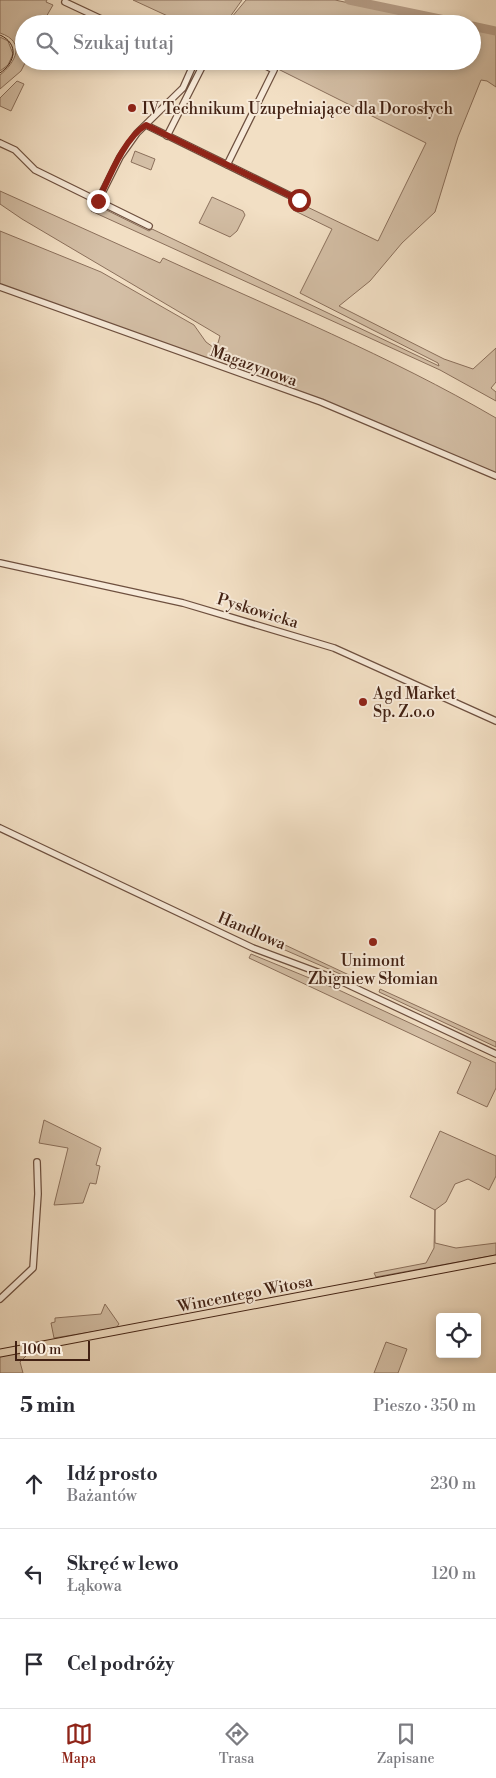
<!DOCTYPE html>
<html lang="pl">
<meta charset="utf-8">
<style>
:root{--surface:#fff;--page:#f2f2f3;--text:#2b2b33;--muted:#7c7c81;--line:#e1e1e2;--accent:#8f2418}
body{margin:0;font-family:"Libre Bodoni",serif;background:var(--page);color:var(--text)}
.controls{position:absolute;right:15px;bottom:15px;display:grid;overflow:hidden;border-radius:5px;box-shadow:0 2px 8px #0003}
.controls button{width:45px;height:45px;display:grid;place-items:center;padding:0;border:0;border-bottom:1px solid var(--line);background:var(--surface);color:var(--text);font:25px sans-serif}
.scale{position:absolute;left:15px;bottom:12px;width:75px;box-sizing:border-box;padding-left:5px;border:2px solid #422113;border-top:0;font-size:14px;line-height:18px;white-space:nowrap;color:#422113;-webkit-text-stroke:4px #f7ead9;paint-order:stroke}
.stop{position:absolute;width:15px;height:15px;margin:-11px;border:4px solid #8f2418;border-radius:50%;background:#fff}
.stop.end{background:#8f2418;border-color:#fff;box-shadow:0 1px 5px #0008}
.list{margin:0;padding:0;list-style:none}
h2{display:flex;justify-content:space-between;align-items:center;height:65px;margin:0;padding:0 20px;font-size:21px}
h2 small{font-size:16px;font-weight:400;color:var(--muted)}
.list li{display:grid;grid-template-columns:32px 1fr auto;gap:15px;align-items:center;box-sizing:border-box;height:90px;padding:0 20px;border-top:1px solid var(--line)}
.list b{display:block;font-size:19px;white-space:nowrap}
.list p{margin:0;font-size:16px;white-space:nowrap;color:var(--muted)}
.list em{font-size:16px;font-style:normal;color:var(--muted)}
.icon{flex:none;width:28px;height:28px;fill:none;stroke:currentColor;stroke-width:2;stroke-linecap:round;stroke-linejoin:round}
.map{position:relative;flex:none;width:496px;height:1373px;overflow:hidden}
.search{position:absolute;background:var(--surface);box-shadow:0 2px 8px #0003;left:15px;right:15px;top:15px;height:55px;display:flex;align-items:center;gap:12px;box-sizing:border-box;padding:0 18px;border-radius:28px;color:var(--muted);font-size:19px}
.sheet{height:335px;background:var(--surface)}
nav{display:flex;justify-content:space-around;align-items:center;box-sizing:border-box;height:70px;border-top:1px solid var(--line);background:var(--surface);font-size:14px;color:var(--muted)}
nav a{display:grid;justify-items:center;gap:2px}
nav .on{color:var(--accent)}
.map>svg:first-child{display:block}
.green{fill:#d4bfa6;stroke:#8b705c}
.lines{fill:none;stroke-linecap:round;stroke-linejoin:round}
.river{stroke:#b69e88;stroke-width:9}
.minor-casing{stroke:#6e503f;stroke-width:8}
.major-casing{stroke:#422113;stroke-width:9}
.minor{stroke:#f7ead9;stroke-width:5.5}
.major{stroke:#f2dfc4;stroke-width:7}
.tram{stroke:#422113;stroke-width:1}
.route{stroke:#8f2418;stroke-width:6}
.poi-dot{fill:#8f2418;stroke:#f7ead9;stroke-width:2}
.labels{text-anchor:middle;stroke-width:4;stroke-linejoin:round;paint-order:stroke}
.poi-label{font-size:16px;fill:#422113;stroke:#f7ead9;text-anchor:start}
.street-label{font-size:16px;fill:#422113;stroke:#f7ead9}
</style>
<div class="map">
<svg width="496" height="1373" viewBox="0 0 496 1373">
<rect width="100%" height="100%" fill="#f2dfc4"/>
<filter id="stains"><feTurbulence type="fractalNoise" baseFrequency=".004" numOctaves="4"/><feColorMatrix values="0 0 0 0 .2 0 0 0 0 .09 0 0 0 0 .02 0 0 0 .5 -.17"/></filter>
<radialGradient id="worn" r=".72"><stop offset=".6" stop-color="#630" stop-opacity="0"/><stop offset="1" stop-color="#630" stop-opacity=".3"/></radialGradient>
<path class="green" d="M 0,0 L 47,0 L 46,2 L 53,5 L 42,24 L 24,24 L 24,61 L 26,61 L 21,71 L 0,89 L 0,75 C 15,63 27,42 0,33 Z
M 133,0 L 242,0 L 225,24 L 185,24 Z
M 246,0 L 335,0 L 448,24 L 226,24 Z
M 472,29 L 496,32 L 496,87 L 487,81 L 481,80 L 458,137 L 435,212 L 402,243 L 370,281 L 339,306 L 444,359 L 473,369 L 496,348 L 496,382 L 491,388 L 496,392 L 496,401 L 440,370 L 91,211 L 94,204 L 149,231 L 152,229 L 439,366 L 438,363 L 300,293 L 332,229 L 293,210 L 299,203 L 378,241 L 426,143 L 262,61 L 472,61 Z
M 0,37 L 8,41 L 13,54 L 8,65 L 0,71 Z
M 17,81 L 24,84 L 11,111 L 0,106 L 0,98 Z
M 135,151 L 155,159 L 151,170 L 131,162 Z
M 0,191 L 160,263 L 163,258 C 274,309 390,356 496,418 L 496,473 L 374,421 L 0,284 L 0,231 L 101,272 L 194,325 L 206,342 L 213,347 L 218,343 L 220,336 L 22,219 L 0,204 Z
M 212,197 L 243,211 L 245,215 L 237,231 L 230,237 L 199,223 Z
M 251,929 L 364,982 L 361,983 L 248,934 Z
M 251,954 L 341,991 L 496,1063 L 496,1088 L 487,1107 L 457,1093 L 471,1062 L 249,958 Z
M 380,989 L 496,1042 L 496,1047 L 379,992 Z
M 44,1120 L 101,1148 L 96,1165 L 100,1166 L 96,1184 L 90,1183 L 83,1203 L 54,1205 L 68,1148 L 39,1143 Z
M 440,1131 L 496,1156 L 496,1176 L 489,1190 L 468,1179 L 455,1184 L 446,1202 L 435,1210 L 435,1243 L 456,1248 L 496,1243 L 496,1255 L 376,1277 L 374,1273 L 426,1263 L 434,1248 L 435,1210 L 410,1197 Z
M 105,1304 L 119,1324 L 116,1328 L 54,1338 L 51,1323 L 55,1322 L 55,1318 L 101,1314 Z
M 386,1342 L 407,1349 L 398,1373 L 374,1373 Z
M 27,1351 L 28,1354 L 20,1362 L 23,1373 L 0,1373 L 0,1356 Z"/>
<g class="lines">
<path class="river" d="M 349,0 L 464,24
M 472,26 L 496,31"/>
<g class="minor-casing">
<path id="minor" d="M 65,2 L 112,24
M 146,125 L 299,200
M 167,136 L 205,61
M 0,143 L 15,150 L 35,170 L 149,226
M 227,165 L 274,70 L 256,61
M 98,201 L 120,157 L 137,133 L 183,88 L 195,61
M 0,287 L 321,402 L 496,476
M 0,563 L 183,603 L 334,648 L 496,721
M 0,828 L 253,948 L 336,979 L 496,1054
M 0,1299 L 33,1268 L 38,1194 L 37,1162"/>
</g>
<g class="major-casing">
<path id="major" d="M 0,1353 L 496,1259"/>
</g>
<use href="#minor" class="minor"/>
<use href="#major" class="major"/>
<path class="tram" d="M 0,35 C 20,44 15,63 0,73"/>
</g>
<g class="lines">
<path class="route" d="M 98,201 C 109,178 124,138 146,125 L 299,200"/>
</g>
<g class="poi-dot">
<circle cx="132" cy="108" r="5"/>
<circle cx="363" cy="702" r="5"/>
<circle cx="373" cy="942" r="5"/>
</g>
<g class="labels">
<g class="poi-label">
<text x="142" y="114">IV Technikum Uzupełniające dla Dorosłych</text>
<text x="373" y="699">Agd Market<tspan x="373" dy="18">Sp. Z.o.o</tspan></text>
<text x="373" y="966" text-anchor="middle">Unimont<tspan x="373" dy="18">Zbigniew Słomian</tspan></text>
</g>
<g class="street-label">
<text transform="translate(254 365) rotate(20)" y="6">Magazynowa</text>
<text transform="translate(258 610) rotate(17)" y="6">Pyskowicka</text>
<text transform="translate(252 930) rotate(23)" y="6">Handlowa</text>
<text transform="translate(245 1293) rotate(-11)" y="6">Wincentego Witosa</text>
</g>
</g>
<rect width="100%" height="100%" filter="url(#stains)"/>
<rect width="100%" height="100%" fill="url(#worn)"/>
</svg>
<div class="controls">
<button><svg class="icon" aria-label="locate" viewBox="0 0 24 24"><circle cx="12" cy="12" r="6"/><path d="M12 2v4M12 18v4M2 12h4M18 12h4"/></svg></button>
</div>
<div class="scale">100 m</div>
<div class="stop" style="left:299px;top:200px"></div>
<div class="stop end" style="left:98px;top:201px"></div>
<div class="search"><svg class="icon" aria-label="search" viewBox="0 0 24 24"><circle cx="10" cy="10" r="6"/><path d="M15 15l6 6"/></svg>Szukaj tutaj</div>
</div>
<section class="sheet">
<h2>5 min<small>Pieszo · 350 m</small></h2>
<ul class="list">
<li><svg class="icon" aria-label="ahead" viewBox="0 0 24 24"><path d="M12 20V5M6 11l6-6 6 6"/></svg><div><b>Idź prosto</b><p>Bażantów</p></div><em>230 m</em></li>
<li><svg class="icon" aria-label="left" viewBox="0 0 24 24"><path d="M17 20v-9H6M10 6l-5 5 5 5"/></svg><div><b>Skręć w lewo</b><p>Łąkowa</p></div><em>120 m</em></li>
<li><svg class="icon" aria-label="arrive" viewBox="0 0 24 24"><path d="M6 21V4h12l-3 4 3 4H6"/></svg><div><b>Cel podróży</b></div></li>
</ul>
</section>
<nav>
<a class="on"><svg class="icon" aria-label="map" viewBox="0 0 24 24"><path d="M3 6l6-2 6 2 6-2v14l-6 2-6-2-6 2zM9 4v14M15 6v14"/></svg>Mapa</a>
<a><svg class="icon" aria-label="directions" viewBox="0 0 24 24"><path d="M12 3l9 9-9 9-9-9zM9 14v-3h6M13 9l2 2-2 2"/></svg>Trasa</a>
<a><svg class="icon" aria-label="saved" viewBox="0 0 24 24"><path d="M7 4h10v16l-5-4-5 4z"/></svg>Zapisane</a>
</nav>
